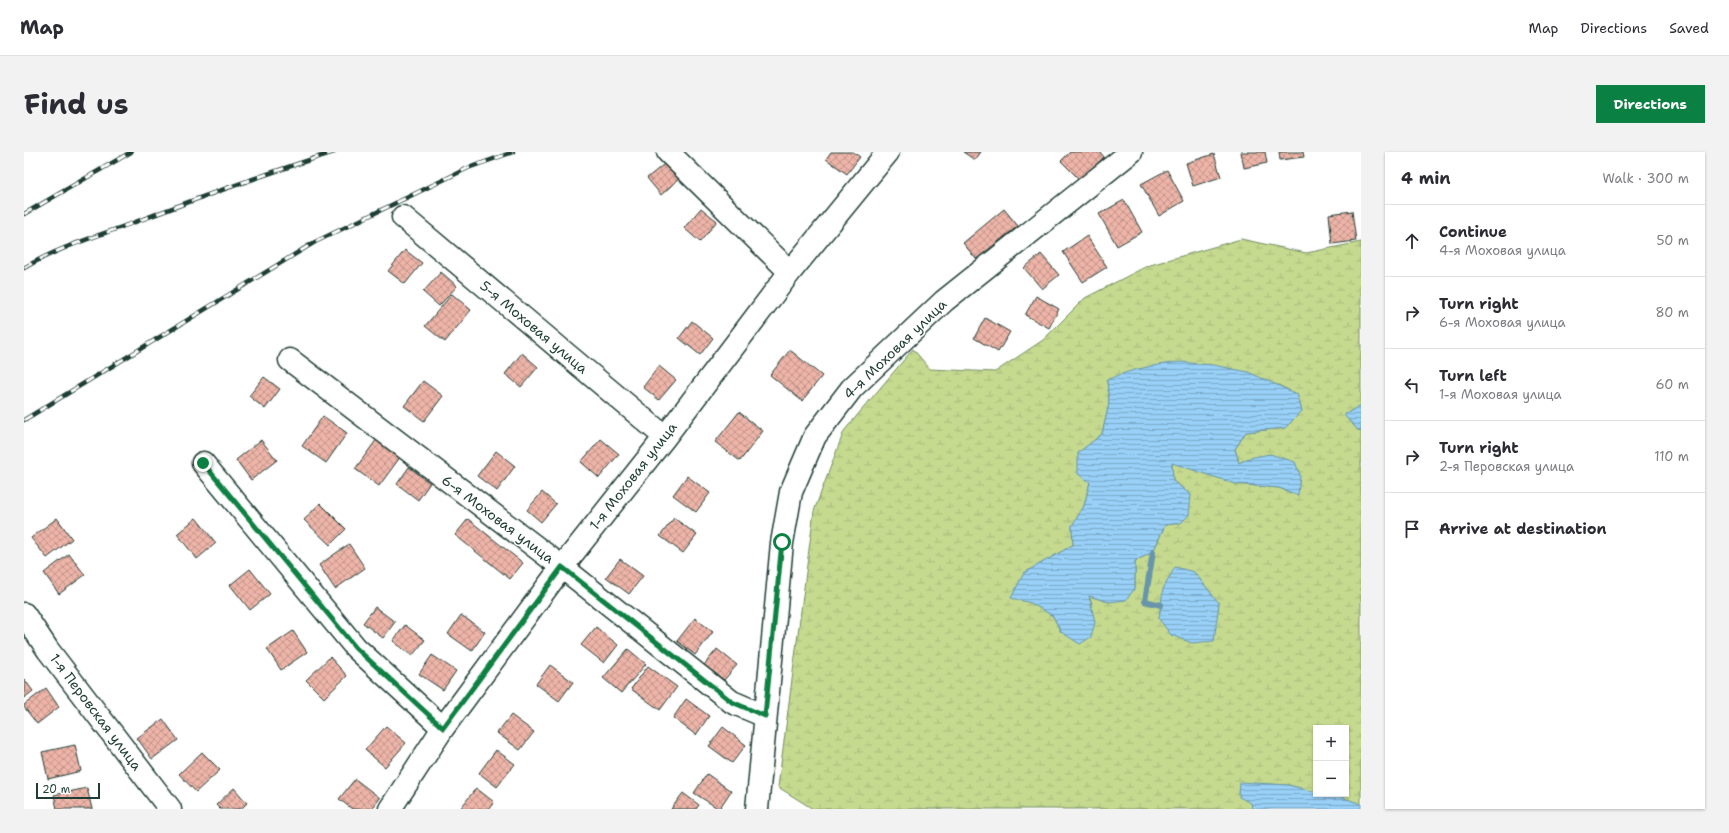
<!DOCTYPE html>
<meta charset="utf-8">
<style>
:root{--surface:#fff;--page:#f2f2f3;--text:#2b2b33;--muted:#7c7c81;--line:#e1e1e2;--accent:#0b8043}
body{margin:0;font-family:"Shantell Sans",sans-serif;background:var(--page);color:var(--text)}
.controls{position:absolute;right:12px;bottom:12px;display:grid;overflow:hidden;border-radius:0px;box-shadow:0 1px 3px #0004}
.controls button{width:36px;height:36px;display:grid;place-items:center;padding:0;border:0;border-bottom:1px solid var(--line);background:var(--surface);color:var(--text);font:20px sans-serif}
.scale{position:absolute;left:12px;bottom:10px;width:64px;box-sizing:border-box;padding-left:4px;border:2px solid #1f3d34;border-top:0;font-size:11px;line-height:14px;white-space:nowrap;color:#1f3d34;-webkit-text-stroke:3px #fff;paint-order:stroke}
.stop{position:absolute;width:12px;height:12px;margin:-9px;border:3px solid #0b8043;border-radius:50%;background:#fff}
.stop.end{background:#0b8043;border-color:#fff;box-shadow:0 1px 4px #0008}
.list{margin:0;padding:0;list-style:none}
h2{display:flex;justify-content:space-between;align-items:center;height:52px;margin:0;padding:0 16px;font-size:17px}
h2 small{font-size:13px;font-weight:400;color:var(--muted)}
.list li{display:grid;grid-template-columns:26px 1fr auto;gap:12px;align-items:center;box-sizing:border-box;height:72px;padding:0 16px;border-top:1px solid var(--line)}
.list b{display:block;font-size:15px;white-space:nowrap}
.list p{margin:0;font-size:13px;white-space:nowrap;color:var(--muted)}
.list em{font-size:13px;font-style:normal;color:var(--muted)}
.icon{flex:none;width:22px;height:22px;fill:none;stroke:currentColor;stroke-width:2;stroke-linecap:round;stroke-linejoin:round}
.map{position:relative;flex:none;width:1337px;height:657px;overflow:hidden;border-radius:0px}
header{display:flex;align-items:center;gap:24px;box-sizing:border-box;height:56px;padding:0 20px;background:var(--surface);border-bottom:1px solid var(--line)}
header strong{font-size:19px}
nav{display:flex;gap:22px;margin-inline-start:auto;font-size:14px}
.intro{display:flex;align-items:center;justify-content:space-between;box-sizing:border-box;height:96px;padding:0 24px}
h1{margin:0;font-size:28px}
.button{padding:10px 18px;border-radius:0px;background:var(--accent);color:#fff;font-size:14px;font-weight:700}
main{display:flex;gap:24px;padding:0 24px}
aside{flex:1;background:var(--surface);border-radius:0px;box-shadow:0 1px 3px #0004}
.map>svg:first-child{display:block}
.wetland{fill:url(#wetland-marsh);stroke:#728c62;fill-rule:evenodd}
.water{fill:url(#water-rules);stroke:#6895a9}
.lines{fill:none;stroke-linecap:round;stroke-linejoin:round}
.stream{stroke:#6895a9;stroke-width:6}
.building{fill:url(#building-cross-hatch);stroke:#1f3d34}
.minor-casing{stroke:#1f3d34;stroke-width:25}
.minor{stroke:#fff;stroke-width:22}
.rail-casing{stroke:#1f3d34;stroke-width:4.5}
.rail{stroke:#fff;stroke-width:3;stroke-dasharray:9;stroke-linecap:butt}
.route{stroke:#0b8043;stroke-width:5}
.labels{text-anchor:middle;stroke-width:3;stroke-linejoin:round;paint-order:stroke}
.street-label{font-size:14px;fill:#1f3d34;stroke:#fff}
</style>
<header>
<strong>Map</strong>
<nav><a>Map</a><a>Directions</a><a>Saved</a></nav>
</header>
<div class="intro"><h1>Find us</h1><a class="button">Directions</a></div>
<main>
<div class="map">
<svg width="1337" height="657" viewBox="0 0 1337 657">
<defs>
<pattern id="wetland-marsh" width="20" height="14" patternUnits="userSpaceOnUse"><rect width="20" height="14" fill="#c5da8f"/><path d="M1 5h8M5 5V1M11 12h8M15 12V8" fill="none" stroke="#a9bc7c"/></pattern>
<pattern id="water-rules" width="6" height="5" patternUnits="userSpaceOnUse"><rect width="6" height="5" fill="#98d0f7"/><path d="M0 2.5h6" fill="none" stroke="#7baac9"/></pattern>
<pattern id="building-cross-hatch" width="8" height="8" patternUnits="userSpaceOnUse"><rect width="8" height="8" fill="#eeb4a8"/><path d="M0 0l8 8M0 8l8-8" fill="none" stroke="#c0948a"/></pattern>
</defs>
<rect width="100%" height="100%" fill="#fff"/>
<filter id="ink" filterUnits="userSpaceOnUse"><feTurbulence type="fractalNoise" baseFrequency=".025" numOctaves="2"/><feDisplacementMap in="SourceGraphic" scale="8" xChannelSelector="R" yChannelSelector="G"/><feConvolveMatrix kernelMatrix="1 2 1 2 8 2 1 2 1" color-interpolation-filters="sRGB"/></filter>
<g filter="url(#ink)">
<path class="wetland" d="M 1217,87 L 1282,101 L 1337,90 L 1337,253 L 1320,263 L 1334,278 L 1337,279 L 1337,652 L 1306,642 L 1322,642 L 1322,576 L 1292,576 L 1292,640 L 1264,633 L 1242,632 L 1228,651 L 1228,657 L 789,657 L 754,635 L 790,359 L 820,279 L 889,197 L 906,217 L 971,220 L 1019,188 L 1061,146 L 1123,114 ZM 1083,228 L 1254,233 L 1273,242 L 1278,259 L 1261,276 L 1222,280 L 1211,297 L 1215,311 L 1225,306 L 1274,343 L 1255,336 L 1212,332 L 1148,310 L 1149,329 L 1167,343 L 1157,371 L 1141,373 L 1129,400 L 1111,409 L 1111,436 L 1085,450 L 1065,444 L 1068,451 L 1037,480 L 1029,464 L 1007,451 L 1000,421 L 1049,393 L 1048,374 L 1060,354 L 1066,330 L 1054,301 L 1078,282 L 1085,252 ZM 1170,420 L 1182,435 L 1135,467 L 1137,453 Z"/>
<path class="water" d="M 1156,210 L 1189,213 L 1224,220 L 1273,242 L 1278,259 L 1261,276 L 1222,280 L 1211,297 L 1215,311 L 1225,306 L 1246,302 L 1271,310 L 1276,323 L 1274,343 L 1255,336 L 1212,332 L 1148,311 L 1149,329 L 1167,343 L 1165,363 L 1157,371 L 1141,373 L 1129,400 L 1111,409 L 1111,436 L 1102,448 L 1085,450 L 1065,444 L 1071,470 L 1067,485 L 1056,492 L 1037,480 L 1029,464 L 1007,451 L 987,446 L 1000,421 L 1049,393 L 1048,374 L 1060,354 L 1066,330 L 1054,322 L 1054,301 L 1078,282 L 1085,252 L 1083,228 C 1106,217 1131,213 1156,210 Z
M 1337,253 L 1337,279 L 1334,278 L 1320,263 Z
M 1151,415 L 1170,420 L 1195,451 L 1190,489 L 1168,491 L 1147,483 L 1135,467 L 1139,437 Z
M 1216,630 L 1264,633 L 1292,640 L 1292,642 L 1309,642 L 1337,652 L 1337,657 L 1228,657 L 1227,651 L 1215,645 Z"/>
<g class="lines">
<path class="stream" d="M 1129,400 L 1121,449 L 1137,453"/>
</g>
<path class="building" d="M 807,0 L 829,0 L 836,5 L 823,22 L 802,7 Z
M 939,0 L 957,0 L 951,8 Z
M 1046,0 L 1076,0 L 1080,5 L 1056,28 L 1037,9 Z
M 1217,0 L 1241,0 L 1243,11 L 1220,16 Z
M 1255,0 L 1279,0 L 1280,5 L 1256,8 Z
M 1190,2 L 1197,25 L 1169,34 L 1162,11 Z
M 644,9 L 657,25 L 637,43 L 623,26 Z
M 1143,18 L 1160,49 L 1135,64 L 1117,32 Z
M 1100,48 L 1118,80 L 1093,94 L 1075,62 Z
M 677,56 L 693,69 L 676,90 L 660,76 Z
M 980,57 L 994,74 L 952,107 L 939,91 Z
M 1328,59 L 1332,89 L 1308,92 L 1305,62 Z
M 1063,84 L 1083,115 L 1059,130 L 1039,100 Z
M 381,98 L 398,111 L 381,132 L 364,119 Z
M 1017,102 L 1035,123 L 1018,137 L 1000,116 Z
M 417,120 L 433,134 L 415,154 L 399,140 Z
M 428,142 L 447,158 L 421,190 L 401,174 Z
M 1012,144 L 1035,157 L 1025,176 L 1001,163 Z
M 961,166 L 986,180 L 974,200 L 950,186 Z
M 668,169 L 689,186 L 676,203 L 655,186 Z
M 766,198 L 798,224 L 778,249 L 746,223 Z
M 498,201 L 514,215 L 497,235 L 481,222 Z
M 635,214 L 652,228 L 635,248 L 619,235 Z
M 240,225 L 256,237 L 241,257 L 225,244 Z
M 399,229 L 419,244 L 400,269 L 380,254 Z
M 715,260 L 739,279 L 716,309 L 691,290 Z
M 299,264 L 323,281 L 302,311 L 278,294 Z
M 353,287 L 377,304 L 355,334 L 331,317 Z
M 577,287 L 595,302 L 575,326 L 557,310 Z
M 237,288 L 253,308 L 227,328 L 212,308 Z
M 472,299 L 491,314 L 473,339 L 453,324 Z
M 385,315 L 406,331 L 394,348 L 373,332 Z
M 663,324 L 686,341 L 672,360 L 649,343 Z
M 518,340 L 532,352 L 517,370 L 503,358 Z
M 296,351 L 322,377 L 306,393 L 280,368 Z
M 33,366 L 48,387 L 23,406 L 7,386 Z
M 172,366 L 192,391 L 173,407 L 153,382 Z
M 650,366 L 673,383 L 659,401 L 636,384 Z
M 444,367 L 499,411 L 486,427 L 431,383 Z
M 325,392 L 341,416 L 311,437 L 295,413 Z
M 45,402 L 61,423 L 35,442 L 20,421 Z
M 596,407 L 619,424 L 605,442 L 582,425 Z
M 226,417 L 246,442 L 226,458 L 206,433 Z
M 351,455 L 371,470 L 359,486 L 339,471 Z
M 437,463 L 461,480 L 448,499 L 424,482 Z
M 671,466 L 689,480 L 671,503 L 653,489 Z
M 381,473 L 401,488 L 388,504 L 369,489 Z
M 572,475 L 594,493 L 580,511 L 557,493 Z
M 269,479 L 283,500 L 257,518 L 243,497 Z
M 604,497 L 622,512 L 597,541 L 579,526 Z
M 693,497 L 713,513 L 700,528 L 680,513 Z
M 408,503 L 432,519 L 419,538 L 395,522 Z
M 306,505 L 323,524 L 300,546 L 282,528 Z
M 526,513 L 549,530 L 535,549 L 512,532 Z
M 624,514 L 653,535 L 636,558 L 607,537 Z
M 0,527 L 9,539 L 0,546 Z
M 22,536 L 35,555 L 13,572 L 0,555 L 0,553 Z
M 662,547 L 685,564 L 672,583 L 649,566 Z
M 487,563 L 510,580 L 496,598 L 473,581 Z
M 139,567 L 154,588 L 128,607 L 113,586 Z
M 362,574 L 382,591 L 361,615 L 341,598 Z
M 699,575 L 722,593 L 708,611 L 685,594 Z
M 51,593 L 57,619 L 24,627 L 18,600 Z
M 472,598 L 491,612 L 473,635 L 455,621 Z
M 178,600 L 196,618 L 172,640 L 155,622 Z
M 683,622 L 707,639 L 695,657 L 670,641 Z
M 331,627 L 356,646 L 348,657 L 328,657 L 315,647 Z
M 63,636 L 68,657 L 33,657 L 30,643 Z
M 210,636 L 223,651 L 217,657 L 196,657 L 192,653 Z
M 452,636 L 470,650 L 465,657 L 436,657 Z
M 659,641 L 675,653 L 672,657 L 647,657 Z"/>
<g class="lines">
<g class="minor-casing">
<path id="minor" d="M 644,0 L 766,120
M 379,65 L 641,285
M 266,208 L 538,415 L 708,550 L 741,564
M 179,311 L 332,496 L 419,576
M 0,462 L 24,498 L 146,657
M 366,657 L 419,576 L 538,415 L 641,285 L 766,120 L 864,0
M 733,657 L 758,391 L 767,340 L 791,284 L 828,236 L 920,149 L 1107,0"/>
</g>
<use href="#minor" class="minor"/>
<g class="rail-casing">
<path id="rail" d="M 0,62 L 107,0
M 0,116 C 33,96 71,85 106,72 C 174,46 241,22 310,0
M 0,268 L 291,90 L 444,16 L 489,0"/>
</g>
<use href="#rail" class="rail"/>
</g>
</g>
<g class="lines" filter="url(#ink)">
<path class="route" d="M 179,311 L 332,496 L 419,576 L 538,415 L 708,550 L 741,564 L 758,390"/>
</g>
<g class="labels">
<g class="street-label">
<text transform="translate(510 175) rotate(40)" y="5">5-я Моховая улица</text>
<text transform="translate(871 197) rotate(-44)" y="5">4-я Моховая улица</text>
<text transform="translate(609 324) rotate(-52)" y="5">1-я Моховая улица</text>
<text transform="translate(474 367) rotate(37)" y="5">6-я Моховая улица</text>
<text transform="translate(72 560) rotate(53)" y="5">1-я Перовская улица</text>
</g>
</g>
</svg>
<div class="controls">
<button>+</button>
<button>−</button>
</div>
<div class="scale">20 m</div>
<div class="stop" style="left:758px;top:390px"></div>
<div class="stop end" style="left:179px;top:311px"></div>
</div>
<aside>
<h2>4 min<small>Walk · 300 m</small></h2>
<ul class="list">
<li><svg class="icon" aria-label="ahead" viewBox="0 0 24 24"><path d="M12 20V5M6 11l6-6 6 6"/></svg><div><b>Continue</b><p>4-я Моховая улица</p></div><em>50 m</em></li>
<li><svg class="icon" aria-label="right" viewBox="0 0 24 24"><path d="M7 20v-9h11M14 6l5 5-5 5"/></svg><div><b>Turn right</b><p>6-я Моховая улица</p></div><em>80 m</em></li>
<li><svg class="icon" aria-label="left" viewBox="0 0 24 24"><path d="M17 20v-9H6M10 6l-5 5 5 5"/></svg><div><b>Turn left</b><p>1-я Моховая улица</p></div><em>60 m</em></li>
<li><svg class="icon" aria-label="right" viewBox="0 0 24 24"><path d="M7 20v-9h11M14 6l5 5-5 5"/></svg><div><b>Turn right</b><p>2-я Перовская улица</p></div><em>110 m</em></li>
<li><svg class="icon" aria-label="arrive" viewBox="0 0 24 24"><path d="M6 21V4h12l-3 4 3 4H6"/></svg><div><b>Arrive at destination</b></div></li>
</ul>
</aside>
</main>
